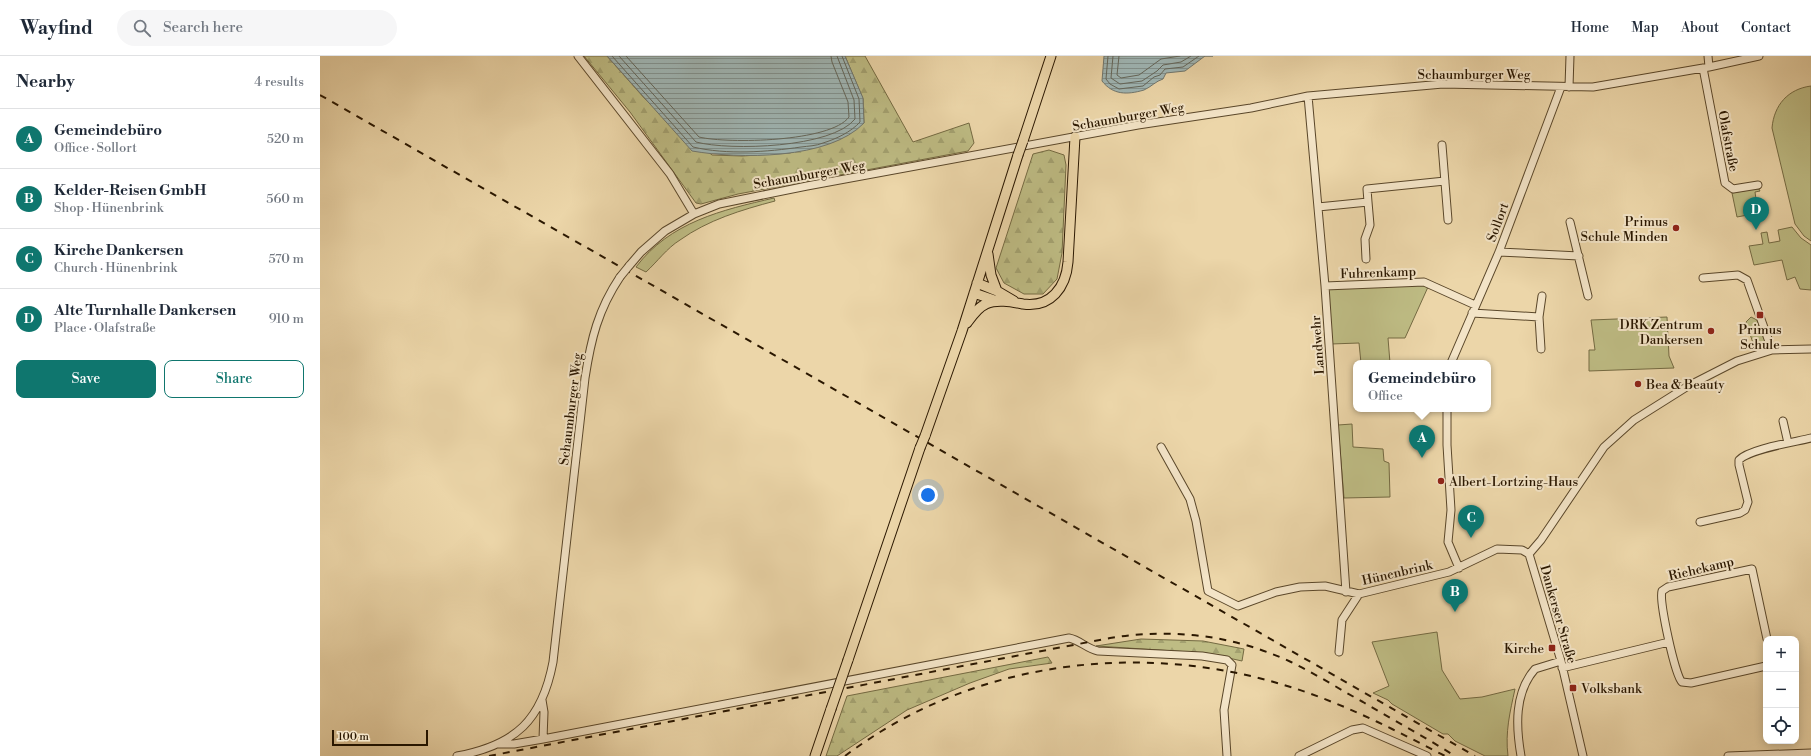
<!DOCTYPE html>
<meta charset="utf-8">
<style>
:root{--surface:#fff;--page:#f6f6f7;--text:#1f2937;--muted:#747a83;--line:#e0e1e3;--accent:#0f766e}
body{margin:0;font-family:"Libre Bodoni",serif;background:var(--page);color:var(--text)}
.controls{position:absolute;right:12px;bottom:12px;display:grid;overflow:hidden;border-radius:8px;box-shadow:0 2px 10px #0003}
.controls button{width:36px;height:36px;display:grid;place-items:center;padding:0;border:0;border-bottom:1px solid var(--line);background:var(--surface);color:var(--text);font:20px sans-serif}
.scale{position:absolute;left:12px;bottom:10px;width:96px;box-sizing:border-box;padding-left:4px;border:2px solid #2a1700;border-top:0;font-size:11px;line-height:14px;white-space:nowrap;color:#2a1700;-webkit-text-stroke:3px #f3e4c7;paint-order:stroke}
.you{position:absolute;left:608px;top:439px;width:14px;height:14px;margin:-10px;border:3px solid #fff;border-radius:50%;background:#1a73e8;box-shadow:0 0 0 6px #1a73e833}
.badge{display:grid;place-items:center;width:26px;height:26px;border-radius:50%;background:var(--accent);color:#fff;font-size:13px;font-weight:700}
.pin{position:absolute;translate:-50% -33px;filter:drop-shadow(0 1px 2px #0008)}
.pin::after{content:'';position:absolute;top:21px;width:14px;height:12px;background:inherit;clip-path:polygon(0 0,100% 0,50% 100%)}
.popup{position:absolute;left:1033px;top:304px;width:138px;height:52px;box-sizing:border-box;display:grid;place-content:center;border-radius:8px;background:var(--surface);filter:drop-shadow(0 1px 3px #0005);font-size:13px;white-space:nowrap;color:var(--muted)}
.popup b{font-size:15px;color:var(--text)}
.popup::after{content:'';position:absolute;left:50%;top:100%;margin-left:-8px;border:8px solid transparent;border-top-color:var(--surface)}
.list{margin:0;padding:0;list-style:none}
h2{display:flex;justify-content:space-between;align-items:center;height:52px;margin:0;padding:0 16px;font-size:17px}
h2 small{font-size:13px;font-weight:400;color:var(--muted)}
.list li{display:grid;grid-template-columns:26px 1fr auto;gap:12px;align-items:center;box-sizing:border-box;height:60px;padding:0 16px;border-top:1px solid var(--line)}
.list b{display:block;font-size:15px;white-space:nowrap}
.list p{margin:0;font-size:13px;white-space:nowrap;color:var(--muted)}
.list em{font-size:13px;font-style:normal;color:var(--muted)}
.actions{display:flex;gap:8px;padding:12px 16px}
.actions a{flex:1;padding:9px 0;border:1px solid var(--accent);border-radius:8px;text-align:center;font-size:14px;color:var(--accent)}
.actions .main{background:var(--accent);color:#fff}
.icon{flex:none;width:22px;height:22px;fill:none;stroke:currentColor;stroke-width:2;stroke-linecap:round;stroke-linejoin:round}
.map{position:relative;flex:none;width:1491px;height:700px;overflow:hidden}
header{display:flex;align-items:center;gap:24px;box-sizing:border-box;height:56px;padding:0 20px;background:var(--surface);border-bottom:1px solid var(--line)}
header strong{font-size:19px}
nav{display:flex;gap:22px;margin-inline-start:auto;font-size:14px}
.search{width:280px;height:36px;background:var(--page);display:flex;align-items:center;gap:10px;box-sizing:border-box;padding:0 14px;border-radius:22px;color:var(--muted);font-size:15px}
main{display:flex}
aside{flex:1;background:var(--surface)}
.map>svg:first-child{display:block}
.grass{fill:#bebc84;stroke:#746a42}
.forest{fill:url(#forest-firs);stroke:#746a42}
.water{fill:url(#water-rules);stroke:#70766d}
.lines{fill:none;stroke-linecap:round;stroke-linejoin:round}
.shore{stroke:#64665a;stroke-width:1}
.minor-casing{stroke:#5a472a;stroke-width:9}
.major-casing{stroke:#2a1700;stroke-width:11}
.minor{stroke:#f3e4c7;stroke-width:7}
.major{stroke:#ecd6a9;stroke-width:9}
.rail{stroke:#2a1700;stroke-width:2;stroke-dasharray:7 7;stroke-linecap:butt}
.minor-bridge-casing{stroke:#5a472a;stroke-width:9;stroke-linecap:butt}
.major-bridge-casing{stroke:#2a1700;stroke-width:11;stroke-linecap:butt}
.minor-bridge{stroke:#f3e4c7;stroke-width:7}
.major-bridge{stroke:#ecd6a9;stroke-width:9}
.poi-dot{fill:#8f2418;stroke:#f3e4c7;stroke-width:1.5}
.labels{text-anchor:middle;stroke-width:4;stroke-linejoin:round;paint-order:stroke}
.street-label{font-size:13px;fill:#2a1700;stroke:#f3e4c7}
.poi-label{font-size:13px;fill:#2a1700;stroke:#f3e4c7;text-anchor:end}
</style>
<header>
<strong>Wayfind</strong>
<div class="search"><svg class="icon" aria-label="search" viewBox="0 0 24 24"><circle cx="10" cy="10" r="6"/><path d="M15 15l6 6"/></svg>Search here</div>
<nav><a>Home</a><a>Map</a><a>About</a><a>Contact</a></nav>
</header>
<main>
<aside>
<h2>Nearby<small>4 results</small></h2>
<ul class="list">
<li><span class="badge">A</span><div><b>Gemeindebüro</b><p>Office · Sollort</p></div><em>520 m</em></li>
<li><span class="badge">B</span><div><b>Kelder-Reisen GmbH</b><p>Shop · Hünenbrink</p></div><em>560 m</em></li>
<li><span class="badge">C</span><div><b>Kirche Dankersen</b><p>Church · Hünenbrink</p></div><em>570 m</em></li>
<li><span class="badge">D</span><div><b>Alte Turnhalle Dankersen</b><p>Place · Olafstraße</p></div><em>910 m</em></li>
</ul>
<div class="actions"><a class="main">Save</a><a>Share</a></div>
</aside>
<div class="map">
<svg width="1491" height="700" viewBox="0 0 1491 700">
<defs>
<pattern id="forest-firs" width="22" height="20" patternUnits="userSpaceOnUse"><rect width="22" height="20" fill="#bebc84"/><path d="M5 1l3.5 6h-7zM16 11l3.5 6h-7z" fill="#a3a170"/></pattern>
<pattern id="water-rules" width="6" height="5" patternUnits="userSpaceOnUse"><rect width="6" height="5" fill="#9fb6b5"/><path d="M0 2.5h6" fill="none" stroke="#829391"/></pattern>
</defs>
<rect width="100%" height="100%" fill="#ecd6a9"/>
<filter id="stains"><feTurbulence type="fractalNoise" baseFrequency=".005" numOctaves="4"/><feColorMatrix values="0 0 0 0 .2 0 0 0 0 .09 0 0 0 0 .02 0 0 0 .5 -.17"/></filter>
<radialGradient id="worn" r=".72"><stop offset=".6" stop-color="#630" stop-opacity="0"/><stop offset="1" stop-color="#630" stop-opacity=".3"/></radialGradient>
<path class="grass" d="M 1491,30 L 1491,185 L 1484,180 L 1475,168 L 1452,72 C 1454,49 1468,33 1491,30 Z
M 1434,133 L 1439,133 L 1440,135 L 1435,136 L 1438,157 L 1417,161 L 1412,137 Z
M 454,142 L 455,145 C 421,154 388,164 360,184 C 347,192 337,206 326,216 L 316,211 C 350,166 402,154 454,142 Z
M 1472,171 L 1481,182 L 1491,189 L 1491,234 L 1480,233 L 1475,221 L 1467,224 L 1462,204 L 1434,209 L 1429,190 L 1443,188 L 1441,177 L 1447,176 L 1449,187 L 1460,185 L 1458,174 Z
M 1101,229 L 1108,231 L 1085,282 L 1068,282 L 1070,307 L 1041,307 L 1039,287 L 1011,288 L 1008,235 L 1012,232 Z
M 1347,261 L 1349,300 L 1354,312 L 1269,315 L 1269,294 L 1275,294 L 1271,264 Z
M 1431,261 L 1437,264 L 1446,287 L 1442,293 L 1436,293 L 1434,290 L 1426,266 Z
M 1032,368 L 1033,391 L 1063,393 L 1064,405 L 1069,407 L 1070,441 L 1024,442 L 1018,369 Z
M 1117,576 L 1122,614 L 1140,643 L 1162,641 L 1195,633 C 1190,656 1185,676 1188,700 L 1165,700 L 1135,685 L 1128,678 L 1123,678 L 1072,648 L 1068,644 L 1053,637 L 1069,630 L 1052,586 Z"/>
<path class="forest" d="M 264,0 L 287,0 L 325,43 L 392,99 L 422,100 L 470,97 L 544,67 L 543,43 L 525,0 L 545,0 L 593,86 L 649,67 L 654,87 L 648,95 L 418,138 L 381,148 L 376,147 L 310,56 Z
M 729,94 L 744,99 L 746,109 L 742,197 L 737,223 L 723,238 L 704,238 L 684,227 L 676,212 L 713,98 Z
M 821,583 L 883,585 L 924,593 L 922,605 L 886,597 L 776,590 Z
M 728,601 L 732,607 L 689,613 L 650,627 L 587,654 L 517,700 L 506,700 L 527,640 Z"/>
<path class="water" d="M 287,0 L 525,0 L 543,42 L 544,67 C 509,104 418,103 372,95 Z
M 784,0 L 893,0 L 885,0 L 865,15 L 846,17 L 843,23 C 836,25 831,31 824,34 C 807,39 793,39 782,25 Z"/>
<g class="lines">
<path class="shore" d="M 292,0 L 373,91 C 407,99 447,96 481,91 C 488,90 496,90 503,87 C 516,83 531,76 540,66 L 539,43 L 522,0
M 299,0 L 376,86 C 410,95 512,92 535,63 L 534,44 L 517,0
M 306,0 L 379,81 C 408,88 511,86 529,61 L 528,46 L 512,6 L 511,0
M 788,0 L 786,23 L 790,28 L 799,33 L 823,30 L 834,21 L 840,19 L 845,13 L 863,11 L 879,0
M 793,0 L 791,22 L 800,28 L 822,25 L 837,15 L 843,9 L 861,6 L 871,0
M 799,0 L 797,19 L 801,22 L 819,19 L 841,3 L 860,0"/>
<g class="minor-casing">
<path id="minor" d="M 258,0 L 350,118 L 374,158
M 1388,0 L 1389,11
M 1383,12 L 1405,127 L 1413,133 L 1438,129
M 1249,31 L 1250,0
M 988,40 L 1005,230 L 1026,536
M 1122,89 L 1128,164
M 998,151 L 1048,146 L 1047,133 L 1125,125
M 1250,166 L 1268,240
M 1179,196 L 1259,200
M 1046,203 L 1045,183 L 1050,169 L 1048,146
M 309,210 L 321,196 L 345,175 L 374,158 L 399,148 L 487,130 L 818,69 L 931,52 L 988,40 L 1123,28 L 1273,31 L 1389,11 L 1439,0
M 1383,222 L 1418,219 L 1427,224 L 1452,294
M 1005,230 L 1104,226 L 1155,249
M 1152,257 L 1219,261
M 1221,293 L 1219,261 L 1222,240
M 1131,307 L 1179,196 L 1241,31
M 1127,353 L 1127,389 L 1131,454 L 1128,486 L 1139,512
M 1463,365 L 1468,387
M 841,391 L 870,443 L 876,465 L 888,535 L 918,550 L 956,536 L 980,531 L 1005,530 L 1039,538 L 1129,516 L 1177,493 L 1202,494 L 1209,498
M 1380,466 L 1420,457 L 1425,454 L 1428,446 L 1419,409 L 1419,404 C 1429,393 1475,386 1491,382
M 1209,498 L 1221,484 L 1284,391 L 1314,364 L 1368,330 L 1417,305 L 1452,294 L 1491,293
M 1209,498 L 1241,605 L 1263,700
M 1019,596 L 1022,564 L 1039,538
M 1446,610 L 1371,627 L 1362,626 C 1355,620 1339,545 1342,535 L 1348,531 L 1432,513 L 1447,583
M 1242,612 L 1349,586
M 222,644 L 224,656 L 223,683
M 178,688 L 194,688 L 223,683 L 749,582 C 760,584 767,593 778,595 L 882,600 L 907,604 L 912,609 L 904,654 L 907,700
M 137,700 C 196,689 222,664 233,606 L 265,322 C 271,283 278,254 300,221
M 979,700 L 1032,674 L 1043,672 L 1107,700
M 1201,700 C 1196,671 1194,637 1215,613 L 1241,605
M 1408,700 L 1491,697"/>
</g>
<g class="major-casing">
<path id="major" d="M 703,85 L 731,0
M 668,198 L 671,219 L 677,235
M 657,227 L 677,235 L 694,245
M 654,237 L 677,245
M 647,267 C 652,260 658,251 666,248 C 677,243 692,246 703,248 C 731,252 746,231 748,206 L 755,81
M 605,380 L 642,275 L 698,99
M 528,604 L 600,392
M 495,700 L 511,653"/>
</g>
<use href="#minor" class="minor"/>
<use href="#major" class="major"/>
<path class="rail" d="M 0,39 L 1155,700
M 169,700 L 790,582 C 853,572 913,579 971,606 C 996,618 1019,633 1043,646 C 1073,664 1105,681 1135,700
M 525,700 C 649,606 817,584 964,629 C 1021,646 1073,673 1125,700"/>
<g class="minor-bridge-casing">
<path id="minor-bridge" d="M 300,221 L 309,210"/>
</g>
<g class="major-bridge-casing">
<path id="major-bridge" d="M 698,99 L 703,85
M 600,392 L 605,380
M 511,653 L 528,604"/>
</g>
<use href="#minor-bridge" class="minor-bridge"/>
<use href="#major-bridge" class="major-bridge"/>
</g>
<g class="poi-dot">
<circle cx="1356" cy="172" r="4"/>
<rect x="1436" y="255" width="8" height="8" rx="2"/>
<circle cx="1391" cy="275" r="4"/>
<circle cx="1318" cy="328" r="4"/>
<circle cx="1121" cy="425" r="4"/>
<rect x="1228" y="588" width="8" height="8" rx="2"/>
<rect x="1249" y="628" width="8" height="8" rx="2"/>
</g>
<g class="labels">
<g class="street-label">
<text x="1154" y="23">Schaumburger Weg</text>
<text transform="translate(808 60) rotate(-10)" y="5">Schaumburger Weg</text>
<text transform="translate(1409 85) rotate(79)" y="5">Olafstraße</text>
<text transform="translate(489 118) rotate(-10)" y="5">Schaumburger Weg</text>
<text transform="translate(1177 166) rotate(-70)" y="5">Sollort</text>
<text transform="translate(1058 216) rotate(-2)" y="5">Fuhrenkamp</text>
<text transform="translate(997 289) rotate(-94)" y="5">Landwehr</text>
<text transform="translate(250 353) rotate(-83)" y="5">Schaumburger Weg</text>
<text transform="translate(1381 512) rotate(-13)" y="5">Riehekamp</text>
<text transform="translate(1077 516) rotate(-13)" y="5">Hünenbrink</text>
<text transform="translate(1239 558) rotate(74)" y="5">Dankerser Straße</text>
</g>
<g class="poi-label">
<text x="1348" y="170">Primus<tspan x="1348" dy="15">Schule Minden</tspan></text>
<text x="1383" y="273">DRK Zentrum<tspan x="1383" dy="15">Dankersen</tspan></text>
<text x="1440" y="278" text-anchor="middle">Primus<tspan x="1440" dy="15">Schule</tspan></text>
<text x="1326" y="333" text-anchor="start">Bea &amp; Beauty</text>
<text x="1129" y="430" text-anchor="start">Albert-Lortzing-Haus</text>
<text x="1224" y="597">Kirche</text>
<text x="1261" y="637" text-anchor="start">Volksbank</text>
</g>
</g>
<rect width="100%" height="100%" filter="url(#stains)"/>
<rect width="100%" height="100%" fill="url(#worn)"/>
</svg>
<div class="controls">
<button>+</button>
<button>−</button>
<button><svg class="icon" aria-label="locate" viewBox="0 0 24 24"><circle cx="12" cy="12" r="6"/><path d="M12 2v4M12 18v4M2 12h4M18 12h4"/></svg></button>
</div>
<div class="scale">100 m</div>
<div class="you"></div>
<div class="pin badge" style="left:1102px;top:402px">A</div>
<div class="popup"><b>Gemeindebüro</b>Office</div>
<div class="pin badge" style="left:1135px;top:556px">B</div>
<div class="pin badge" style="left:1151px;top:482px">C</div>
<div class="pin badge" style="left:1436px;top:174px">D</div>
</div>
</main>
